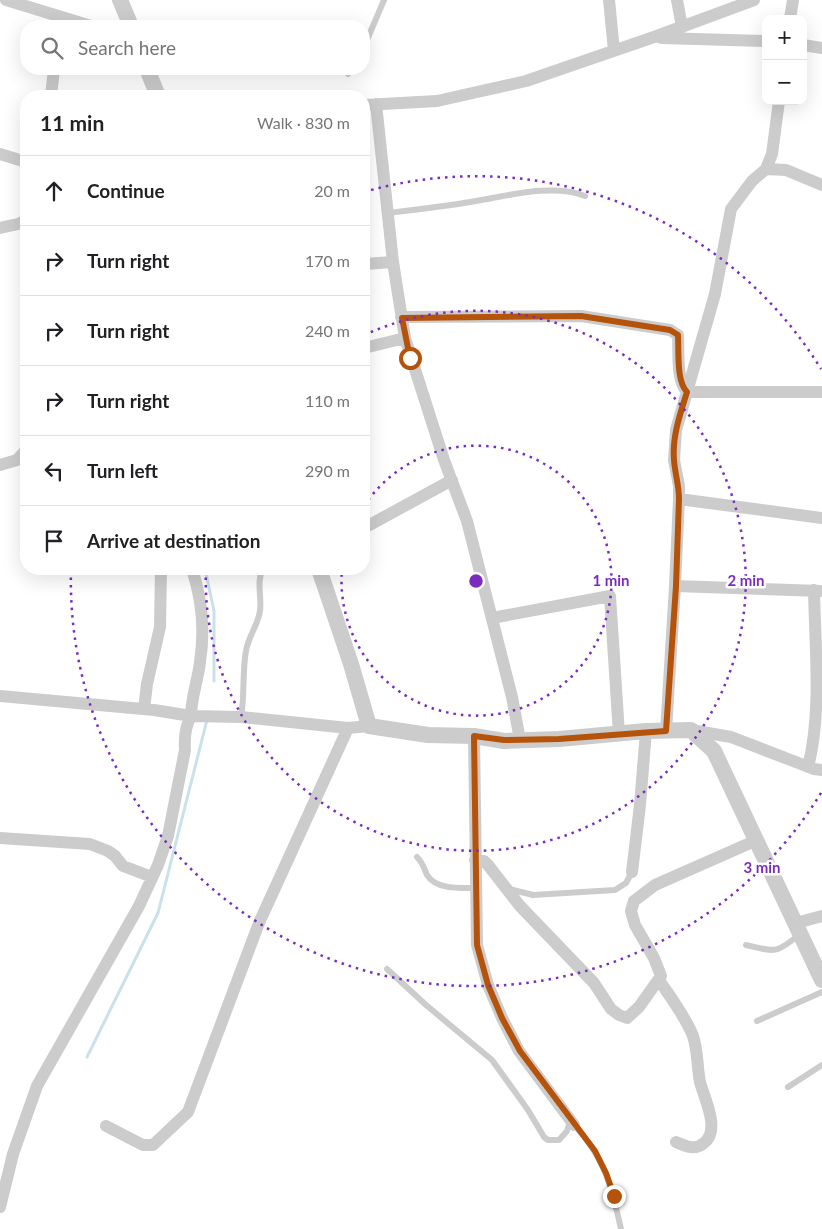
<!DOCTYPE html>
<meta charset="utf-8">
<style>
:root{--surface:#fff;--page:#f2f2f2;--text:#202124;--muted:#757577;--line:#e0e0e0}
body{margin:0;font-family:Lato,sans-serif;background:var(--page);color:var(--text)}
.controls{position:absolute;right:15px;top:15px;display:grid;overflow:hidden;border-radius:10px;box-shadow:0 5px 20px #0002}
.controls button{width:45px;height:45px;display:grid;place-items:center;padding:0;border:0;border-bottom:1px solid var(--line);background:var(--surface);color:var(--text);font:25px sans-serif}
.stop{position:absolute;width:15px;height:15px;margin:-11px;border:4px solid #b45309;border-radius:50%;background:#fff}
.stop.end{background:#b45309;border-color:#fff;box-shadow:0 1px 5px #0008}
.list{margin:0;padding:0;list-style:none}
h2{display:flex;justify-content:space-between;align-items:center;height:65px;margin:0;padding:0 20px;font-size:21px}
h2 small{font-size:16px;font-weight:400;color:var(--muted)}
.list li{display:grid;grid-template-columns:32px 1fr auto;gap:15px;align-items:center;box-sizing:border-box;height:70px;padding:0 20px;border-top:1px solid var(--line)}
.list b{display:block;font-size:19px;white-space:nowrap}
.list em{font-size:16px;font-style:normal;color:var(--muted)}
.icon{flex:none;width:28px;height:28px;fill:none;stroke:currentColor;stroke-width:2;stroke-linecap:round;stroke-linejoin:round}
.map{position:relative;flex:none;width:822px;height:1229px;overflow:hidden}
.search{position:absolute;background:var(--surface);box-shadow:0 5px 20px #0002;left:20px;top:20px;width:350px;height:55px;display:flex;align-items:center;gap:12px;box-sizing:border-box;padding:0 18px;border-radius:20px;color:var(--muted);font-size:19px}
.panel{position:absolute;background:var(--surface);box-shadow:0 5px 20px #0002;left:20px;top:90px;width:350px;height:485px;border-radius:20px}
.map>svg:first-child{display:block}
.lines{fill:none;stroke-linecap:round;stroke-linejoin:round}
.stream{stroke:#cae1ea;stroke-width:3}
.service{stroke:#ccc;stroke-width:6}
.minor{stroke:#ccc;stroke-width:12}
.tertiary{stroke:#ccc;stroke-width:16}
.route{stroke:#b45309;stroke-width:6}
.ring{fill:none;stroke:#7b2cbf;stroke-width:2.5;stroke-dasharray:2.5 5}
.centre{fill:#7b2cbf;stroke:#fff;stroke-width:2.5}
.ring-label{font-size:15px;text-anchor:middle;font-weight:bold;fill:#7b2cbf;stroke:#fff;stroke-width:5;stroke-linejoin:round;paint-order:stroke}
</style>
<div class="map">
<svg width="822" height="1229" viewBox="0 0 822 1229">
<rect width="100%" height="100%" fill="#fff"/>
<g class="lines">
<path class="stream" d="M 205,569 L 214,611 L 214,681
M 87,1057 L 158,913 L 207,720"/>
<path class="service" d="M 364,47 L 384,0
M 348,74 L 353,69
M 388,213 C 413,210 439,207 464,203 C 499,198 552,182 585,196
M 241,717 C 245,695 242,672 246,651 C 248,637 258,625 260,611 C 262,597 256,581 263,569
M 417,857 C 423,863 424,868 427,875 C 436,890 461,888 476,888
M 509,889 L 533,895 L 615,890 L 626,883 L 632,872
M 746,945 C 776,952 775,954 799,935
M 387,969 L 426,1005 L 492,1060 L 528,1110 L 544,1137 L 548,1140 L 559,1140 L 567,1131 L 570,1121
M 757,1021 L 822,992
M 788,1087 L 822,1065
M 574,1125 C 604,1156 612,1188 621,1229"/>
<path class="minor" d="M 6,0 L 91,26
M 609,0 L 614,51
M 677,0 L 682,27
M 790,19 L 793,0
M 661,38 L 766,41
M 803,45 L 822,48
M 51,96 L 54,69
M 376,104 L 393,262 L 405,338 L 444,460 L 467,521 L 512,697 L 520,740
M 364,105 L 437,101 L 526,81 L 654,37 L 754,0
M 0,154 L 26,162
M 766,169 L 786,170 L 822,185
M 0,228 L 18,224 L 26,220
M 364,264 L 393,262
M 401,317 L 581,316 L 670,330 L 678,335 C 679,351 676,381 687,392 L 822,392
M 364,348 L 405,338
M 0,465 L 17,460 L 26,450
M 679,499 L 822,518
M 364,528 L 452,480
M 675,586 L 820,591
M 492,618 L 610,596 L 619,734
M 0,696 L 154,710 L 191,716 C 191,698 198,680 200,662 C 205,630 202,599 192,569
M 144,709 L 147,684 L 160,627 L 161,569
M 691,730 L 731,737 L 814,769 L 822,770
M 666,731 L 675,586 L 679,499 L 679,486 L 674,460 L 676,430 L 715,294 L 731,209 L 752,181 L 766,169 L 772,154 L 779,101
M 474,736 L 477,945 L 488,985 L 502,1018 L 519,1051 L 574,1125
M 808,767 C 822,713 815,647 814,590
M 0,838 L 90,844 L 108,851 L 115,856 L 123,866 L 152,877
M 475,860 L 484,861 L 488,865 L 520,906 L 594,983 L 611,1009 L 619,1015 L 627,1018 L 639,1007 L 661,976 L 654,958 L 635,925 L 631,911 L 634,901 L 655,885 L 757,840
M 632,872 L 640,805 L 646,731
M 796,923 L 822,916
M 659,980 C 671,998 685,1016 693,1036 C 698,1051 697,1067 700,1082 C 704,1098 721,1130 704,1143 C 695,1151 685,1146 676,1142
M 106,1126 L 143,1145 L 153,1145 L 188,1112 L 259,923 L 348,728
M 0,1207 L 13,1154 L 37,1086 L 139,906 L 158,865 L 168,836 L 185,750 C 184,737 185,727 191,716 L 241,717 L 348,728 L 369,726"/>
<path class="tertiary" d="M 120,0 L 131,26
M 147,69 L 158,96
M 319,569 L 351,664 L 369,726 L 428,735 L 474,736 L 504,741 L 559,739 L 646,731 L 691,730 L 714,751 L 822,980"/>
</g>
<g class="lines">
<path class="route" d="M 410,358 L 402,318 L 581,316 L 670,330 L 678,335 C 679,350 676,381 687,392 C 680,414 672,437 674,460 C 675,474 679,485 679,499 L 676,586 L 666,731 L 559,739 L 504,740 L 474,736 L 477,945 L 488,985 L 502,1018 L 520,1051 L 595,1151 L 606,1173 L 614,1196"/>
</g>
<g class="ring">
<path d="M364 506A135 135 0 1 1 342 569"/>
<path d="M364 335A270 270 0 1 1 206 569"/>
<path d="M821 793A405 405 0 0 1 71 570M364 192A405 405 0 0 1 821 369"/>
</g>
<circle cx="476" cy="581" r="8" class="centre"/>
<g class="ring-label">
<text x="611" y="586">1 min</text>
<text x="746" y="586">2 min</text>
<text x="762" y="873">3 min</text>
</g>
</svg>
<div class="controls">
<button>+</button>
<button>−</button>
</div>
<div class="stop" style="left:410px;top:358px"></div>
<div class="stop end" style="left:614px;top:1196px"></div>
<div class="search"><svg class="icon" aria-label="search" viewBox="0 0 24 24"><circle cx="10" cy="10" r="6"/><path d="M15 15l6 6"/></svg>Search here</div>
<section class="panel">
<h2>11 min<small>Walk · 830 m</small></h2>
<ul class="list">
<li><svg class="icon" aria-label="ahead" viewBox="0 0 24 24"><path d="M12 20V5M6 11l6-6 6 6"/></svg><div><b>Continue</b></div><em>20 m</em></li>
<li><svg class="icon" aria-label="right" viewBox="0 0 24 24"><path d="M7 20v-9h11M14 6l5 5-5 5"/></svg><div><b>Turn right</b></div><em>170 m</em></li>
<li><svg class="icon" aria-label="right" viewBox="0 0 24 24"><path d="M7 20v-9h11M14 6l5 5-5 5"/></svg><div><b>Turn right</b></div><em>240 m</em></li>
<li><svg class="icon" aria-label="right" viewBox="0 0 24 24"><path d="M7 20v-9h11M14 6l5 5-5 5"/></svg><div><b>Turn right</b></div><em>110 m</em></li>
<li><svg class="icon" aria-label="left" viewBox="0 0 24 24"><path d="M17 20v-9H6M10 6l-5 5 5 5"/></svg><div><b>Turn left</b></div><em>290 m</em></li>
<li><svg class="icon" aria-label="arrive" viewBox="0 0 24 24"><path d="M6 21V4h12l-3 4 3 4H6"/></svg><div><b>Arrive at destination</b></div></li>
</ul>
</section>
</div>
